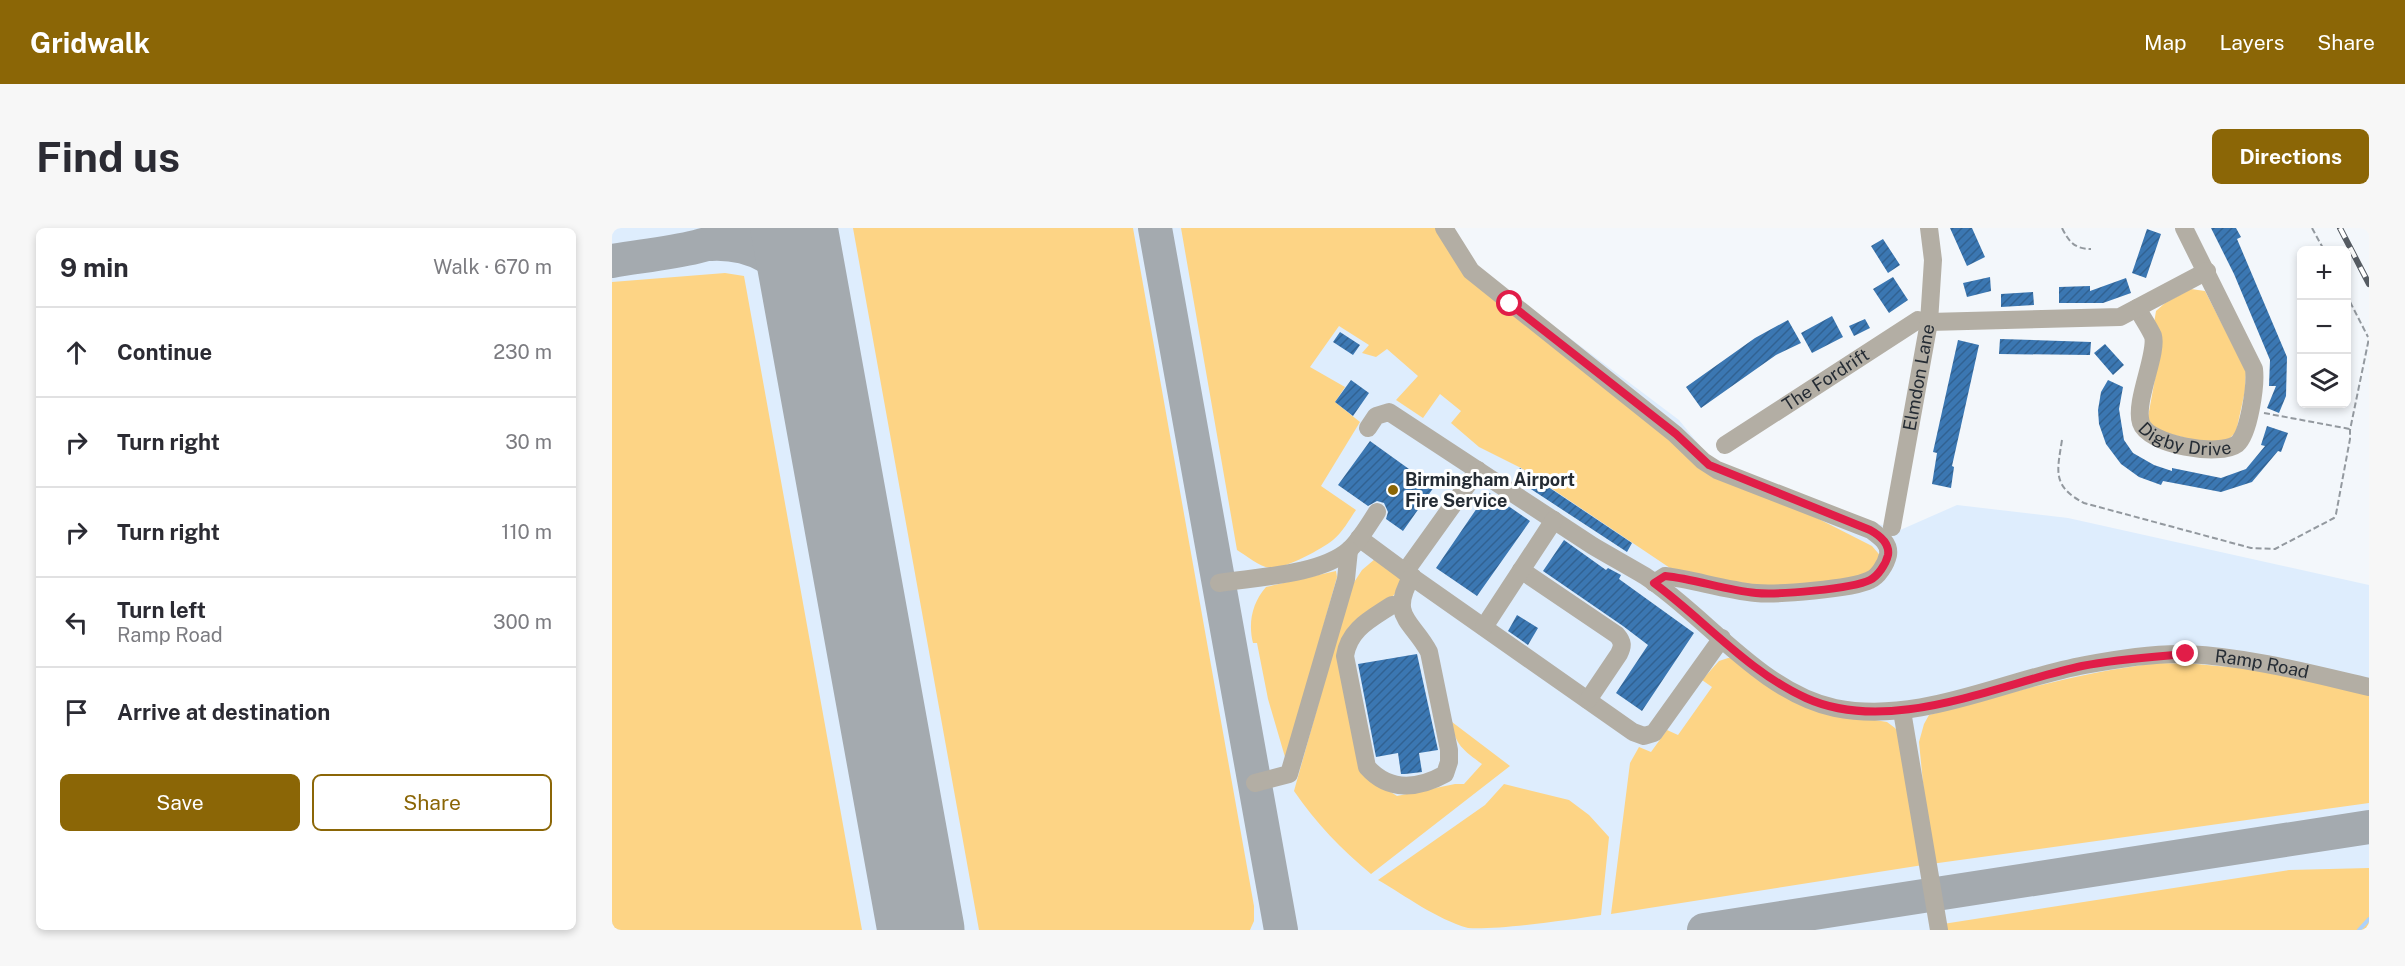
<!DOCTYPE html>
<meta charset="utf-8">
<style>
:root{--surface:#fff;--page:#f7f7f7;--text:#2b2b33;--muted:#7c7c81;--line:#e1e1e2;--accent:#8b6606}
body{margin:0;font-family:"Public Sans",sans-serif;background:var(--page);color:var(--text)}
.controls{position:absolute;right:18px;top:18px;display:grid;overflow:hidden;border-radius:9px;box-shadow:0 3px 9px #0003}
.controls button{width:54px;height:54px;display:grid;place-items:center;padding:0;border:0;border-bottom:2px solid var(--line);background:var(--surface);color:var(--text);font:30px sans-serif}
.stop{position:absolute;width:18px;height:18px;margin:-14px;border:4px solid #e11d48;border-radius:50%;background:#fff}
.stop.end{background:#e11d48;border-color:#fff;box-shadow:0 2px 6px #0008}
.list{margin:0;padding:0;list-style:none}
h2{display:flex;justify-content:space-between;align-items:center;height:78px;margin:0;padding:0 24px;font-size:26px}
h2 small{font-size:20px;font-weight:400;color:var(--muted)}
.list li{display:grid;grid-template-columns:39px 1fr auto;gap:18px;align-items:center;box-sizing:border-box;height:90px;padding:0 24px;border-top:2px solid var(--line)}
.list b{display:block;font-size:22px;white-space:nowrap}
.list p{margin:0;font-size:20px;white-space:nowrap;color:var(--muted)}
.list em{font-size:20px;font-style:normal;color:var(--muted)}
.actions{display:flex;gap:12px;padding:18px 24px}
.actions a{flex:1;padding:14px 0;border:2px solid var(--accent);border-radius:9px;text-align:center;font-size:21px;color:var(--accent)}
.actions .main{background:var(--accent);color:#fff}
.icon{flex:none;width:33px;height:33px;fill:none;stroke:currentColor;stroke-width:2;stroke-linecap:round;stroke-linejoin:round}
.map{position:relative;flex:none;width:1757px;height:702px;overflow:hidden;border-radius:9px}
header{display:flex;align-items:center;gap:36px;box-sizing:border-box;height:84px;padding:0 30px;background:var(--accent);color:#fff}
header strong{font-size:28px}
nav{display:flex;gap:33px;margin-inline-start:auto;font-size:21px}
.intro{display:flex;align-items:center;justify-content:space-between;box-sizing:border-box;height:144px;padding:0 36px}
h1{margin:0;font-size:42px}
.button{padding:15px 27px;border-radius:9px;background:var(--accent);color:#fff;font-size:21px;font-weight:700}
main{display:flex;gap:36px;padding:0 36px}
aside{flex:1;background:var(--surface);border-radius:9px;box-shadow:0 3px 9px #0003}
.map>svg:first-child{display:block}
.built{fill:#deedfd}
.grass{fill:#fdd485}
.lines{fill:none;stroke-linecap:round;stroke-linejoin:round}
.stream{stroke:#add2f9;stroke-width:4}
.taxiway{stroke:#a4aaaf;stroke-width:34}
.runway{stroke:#a4aaaf;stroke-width:87}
.building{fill:url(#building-hatch)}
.path{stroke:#93999f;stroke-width:2;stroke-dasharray:6 3;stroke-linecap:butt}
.minor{stroke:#b3aea4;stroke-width:18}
.rail-casing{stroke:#565c63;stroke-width:6}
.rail{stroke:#fff;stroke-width:4;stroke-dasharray:11;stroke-linecap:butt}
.route{stroke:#e11d48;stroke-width:8}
.poi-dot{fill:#8b6606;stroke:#fff;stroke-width:2}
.labels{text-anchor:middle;stroke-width:6;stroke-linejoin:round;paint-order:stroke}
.street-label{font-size:18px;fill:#252c34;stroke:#fff}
.poi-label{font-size:18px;font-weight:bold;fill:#252c34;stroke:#fff;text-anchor:start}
</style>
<header>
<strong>Gridwalk</strong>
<nav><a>Map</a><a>Layers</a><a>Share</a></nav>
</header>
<div class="intro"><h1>Find us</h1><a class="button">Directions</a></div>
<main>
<aside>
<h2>9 min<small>Walk · 670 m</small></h2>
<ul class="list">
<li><svg class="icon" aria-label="ahead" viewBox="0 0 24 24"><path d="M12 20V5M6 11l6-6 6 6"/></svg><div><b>Continue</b></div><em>230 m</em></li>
<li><svg class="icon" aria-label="right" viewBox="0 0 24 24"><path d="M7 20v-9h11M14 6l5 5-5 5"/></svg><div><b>Turn right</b></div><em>30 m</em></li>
<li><svg class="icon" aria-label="right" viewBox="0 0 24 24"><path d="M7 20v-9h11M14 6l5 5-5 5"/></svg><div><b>Turn right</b></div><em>110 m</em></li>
<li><svg class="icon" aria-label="left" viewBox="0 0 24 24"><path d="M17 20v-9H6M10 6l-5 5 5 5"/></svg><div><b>Turn left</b><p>Ramp Road</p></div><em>300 m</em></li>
<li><svg class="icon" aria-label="arrive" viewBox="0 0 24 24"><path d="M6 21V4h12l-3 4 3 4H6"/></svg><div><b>Arrive at destination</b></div></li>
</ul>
<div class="actions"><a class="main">Save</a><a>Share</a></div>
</aside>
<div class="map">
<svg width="1757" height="702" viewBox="0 0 1757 702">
<defs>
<pattern id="building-hatch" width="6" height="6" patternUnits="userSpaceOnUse" patternTransform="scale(1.5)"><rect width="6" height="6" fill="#3b77b2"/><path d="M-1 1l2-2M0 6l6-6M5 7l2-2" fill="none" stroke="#316292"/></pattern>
</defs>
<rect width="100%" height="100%" fill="#f3f7fb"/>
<path class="built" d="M 0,0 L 839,0 L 862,38 L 1067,192 L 1102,235 L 1286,303 L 1345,277 L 1456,290 L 1757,357 L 1757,702 L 0,702 Z"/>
<path class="grass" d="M 241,0 L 521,0 L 642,678 L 642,693 L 638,702 L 367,702 Z
M 569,0 L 831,0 L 858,48 L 1096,241 L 1193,284 L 1260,318 L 1272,332 L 1248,351 L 1186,358 L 1130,357 L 1058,340 L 909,240 L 867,219 L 839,195 L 849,183 L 828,166 L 811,190 L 784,172 L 806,148 L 775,121 L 764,129 L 750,125 L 757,117 L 727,98 L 698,139 L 733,159 L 723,174 L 748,194 L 709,258 L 744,282 C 737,292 730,305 721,312 C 710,321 671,342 658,340 C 646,338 635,328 625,322 Z
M 113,45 L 132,48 L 250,702 L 0,702 L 0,54 Z
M 1579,61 L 1593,63 L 1634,142 L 1633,163 L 1624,204 L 1614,214 L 1598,216 L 1546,203 L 1538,198 L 1536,189 L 1550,112 L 1542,95 L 1544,83 L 1553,75 Z
M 763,331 L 793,352 C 779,375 758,389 737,405 L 755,549 L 785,568 L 843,556 L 852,556 L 870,536 C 852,523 842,516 840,494 L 898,538 L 759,646 C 729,621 704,595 682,563 L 739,359 L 750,342 Z
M 724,343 L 725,349 L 675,529 L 673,529 L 656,471 L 645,415 L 641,415 C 636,395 640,375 654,359 Z
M 1116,430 L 1123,430 L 1251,490 L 1275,494 L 1283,500 L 1290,509 L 1311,637 L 999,686 L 1018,535 L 1027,519 L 1039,524 L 1055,502 L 1066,507 L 1100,459 L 1090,452 L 1107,433 Z
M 1547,435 L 1584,436 L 1648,442 L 1757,466 L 1757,575 L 1319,636 L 1307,514 L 1312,496 L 1317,487 C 1394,466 1468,444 1547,435 Z
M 892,556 L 957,572 L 977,587 L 997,609 L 989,687 C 957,692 885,702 856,700 C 824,691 794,668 766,652 L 873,577 Z
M 1757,640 L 1757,702 L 1332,702 L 1331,696 L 1677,642 Z"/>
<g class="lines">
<path class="stream" d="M 1747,702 L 1757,691"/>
<path class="taxiway" d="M 543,0 L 669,702
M 99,16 C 140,14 175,33 195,70
M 0,33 C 38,26 101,22 131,0
M 1092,702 L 1757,599"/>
<path class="runway" d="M 182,0 L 309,702"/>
</g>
<path class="building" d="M 1338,0 L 1360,0 L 1373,29 L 1355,38 Z
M 1599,0 L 1624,0 L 1629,9 L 1625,11 L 1675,129 L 1674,168 L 1667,185 L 1655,180 L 1664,158 L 1657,158 L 1658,132 L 1622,46 Z
M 1535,1 L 1549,6 L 1534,50 L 1520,45 Z
M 1271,11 L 1288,37 L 1276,45 L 1259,18 Z
M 1281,49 L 1296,72 L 1277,85 L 1261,61 Z
M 1378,49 L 1379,63 L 1355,69 L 1351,55 Z
M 1514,50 L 1519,65 L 1491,75 L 1447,75 L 1447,59 L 1478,58 L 1478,63 Z
M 1421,64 L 1422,77 L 1389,79 L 1389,66 Z
M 1220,88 L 1231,109 L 1200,125 L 1189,105 Z
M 1253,91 L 1258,100 L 1242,108 L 1237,98 Z
M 1176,92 L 1189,115 L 1164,127 L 1089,180 L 1074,159 L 1143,110 Z
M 728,104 L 748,117 L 741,127 L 721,114 Z
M 1388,111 L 1479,114 L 1478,127 L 1387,126 Z
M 1346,112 L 1367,117 L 1340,238 L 1342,239 L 1339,260 L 1320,256 L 1325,225 L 1321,224 Z
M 1493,116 L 1512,137 L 1501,147 L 1482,125 Z
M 739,152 L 757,165 L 741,188 L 723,174 Z
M 1496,152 L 1511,159 L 1507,181 L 1512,212 L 1521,225 L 1542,237 L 1560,243 L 1560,240 L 1609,250 L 1634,241 L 1653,218 L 1649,217 L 1655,198 L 1676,205 L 1669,224 L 1666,223 L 1640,254 L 1609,264 L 1551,253 L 1549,257 L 1527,249 L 1509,236 L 1494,216 L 1487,196 L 1486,182 L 1489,164 Z
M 758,213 L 822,259 L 791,303 L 774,291 L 776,284 L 772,275 L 765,273 L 756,278 L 726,257 Z
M 908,240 L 1020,315 L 1015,324 L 902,250 Z
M 876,264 L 918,293 L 865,368 L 824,340 Z
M 952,312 L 994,342 L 996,340 L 1009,347 L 1007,351 L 1082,405 L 1030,483 L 1004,465 L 1036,417 L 1011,398 L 931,343 Z
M 905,387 L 926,400 L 916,417 L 896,403 Z
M 805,426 L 826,522 L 807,525 L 810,544 L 793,546 L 789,546 L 786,525 L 764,529 L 746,436 Z"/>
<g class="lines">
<path class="path" d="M 1450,0 C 1457,14 1463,21 1479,21
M 1700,0 L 1712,22
M 1734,66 L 1756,109
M 1652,185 L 1738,201
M 1450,212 C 1445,244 1440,258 1472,275 L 1639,320 L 1663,321 L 1722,290 L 1724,286 L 1738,211 L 1738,202 L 1757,110"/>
<g class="minor">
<path d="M 832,0 L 859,43 L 1063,206 L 1091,233 L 1105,242 L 1259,302 C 1267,308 1278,315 1276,327 C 1274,336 1266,349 1258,352 C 1240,361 1164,367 1144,365 C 1113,362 1083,352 1053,348 L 1042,355"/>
<path id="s1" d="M 1525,80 C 1530,89 1537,99 1541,108 C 1546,125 1522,174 1529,195 C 1536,217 1608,229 1625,216 C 1637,206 1644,157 1642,141 L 1572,0"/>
<path id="s2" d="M 756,200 L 764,188 L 777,184 C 845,228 913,274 981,318 C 998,328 1016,338 1033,348 C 1095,389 1149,464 1223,480 C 1308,497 1391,452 1473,437 C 1506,431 1542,425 1575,426 C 1637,429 1697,445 1757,459"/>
<path id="s3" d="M 1113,217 L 1306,92 L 1317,94 L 1508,89 L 1595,43"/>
<path d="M 866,242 L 793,344 L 1021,504 L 1032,508 L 1042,505 L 1110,410"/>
<path id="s4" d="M 1280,299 L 1317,94 L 1321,32 L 1317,0"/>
<path d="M 747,310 L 793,344"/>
<path d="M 909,342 L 1005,407 C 1011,414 1011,418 1007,426 L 976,472"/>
<path d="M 607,355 C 644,349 708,347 737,322 C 748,312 757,296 765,284"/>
<path d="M 789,378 L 780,377 C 759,391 737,401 733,428 L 755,539 C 777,564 806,561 833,546 L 837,534 L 837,522 L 817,424 C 800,392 776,389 800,348"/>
<path d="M 872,399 L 942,292"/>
<path d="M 1290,483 L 1327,702"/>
<path d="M 643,555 L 677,546 L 734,351 L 737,322"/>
</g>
<g class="rail-casing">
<path id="rail" d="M 1728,0 L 1757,56"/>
</g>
<use href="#rail" class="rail"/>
</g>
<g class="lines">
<path class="route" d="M 898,76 L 1064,206 L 1097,237 L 1258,302 C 1267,307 1278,315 1276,327 C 1274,336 1266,348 1258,352 C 1240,361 1165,367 1144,365 C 1113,362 1083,351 1053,348 L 1042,355 C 1092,392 1138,445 1194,470 C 1278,508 1386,456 1470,438 C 1504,431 1539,429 1574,426"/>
</g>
<circle class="poi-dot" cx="781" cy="262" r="6"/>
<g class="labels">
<g class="street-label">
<text dy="6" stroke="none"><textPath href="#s4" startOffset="152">Elmdon Lane</textPath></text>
<text dy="6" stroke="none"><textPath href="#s3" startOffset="120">The Fordrift</textPath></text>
<text dy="6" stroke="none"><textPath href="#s1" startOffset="171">Digby Drive</textPath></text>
<text dy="6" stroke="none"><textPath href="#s2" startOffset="1000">Ramp Road</textPath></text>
</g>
<g class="poi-label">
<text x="793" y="258">Birmingham Airport<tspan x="793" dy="21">Fire Service</tspan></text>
</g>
</g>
</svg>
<div class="controls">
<button>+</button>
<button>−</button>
<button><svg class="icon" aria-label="layers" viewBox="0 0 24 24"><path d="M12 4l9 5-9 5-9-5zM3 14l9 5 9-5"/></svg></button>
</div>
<div class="stop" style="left:898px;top:76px"></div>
<div class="stop end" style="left:1574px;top:426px"></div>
</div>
</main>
